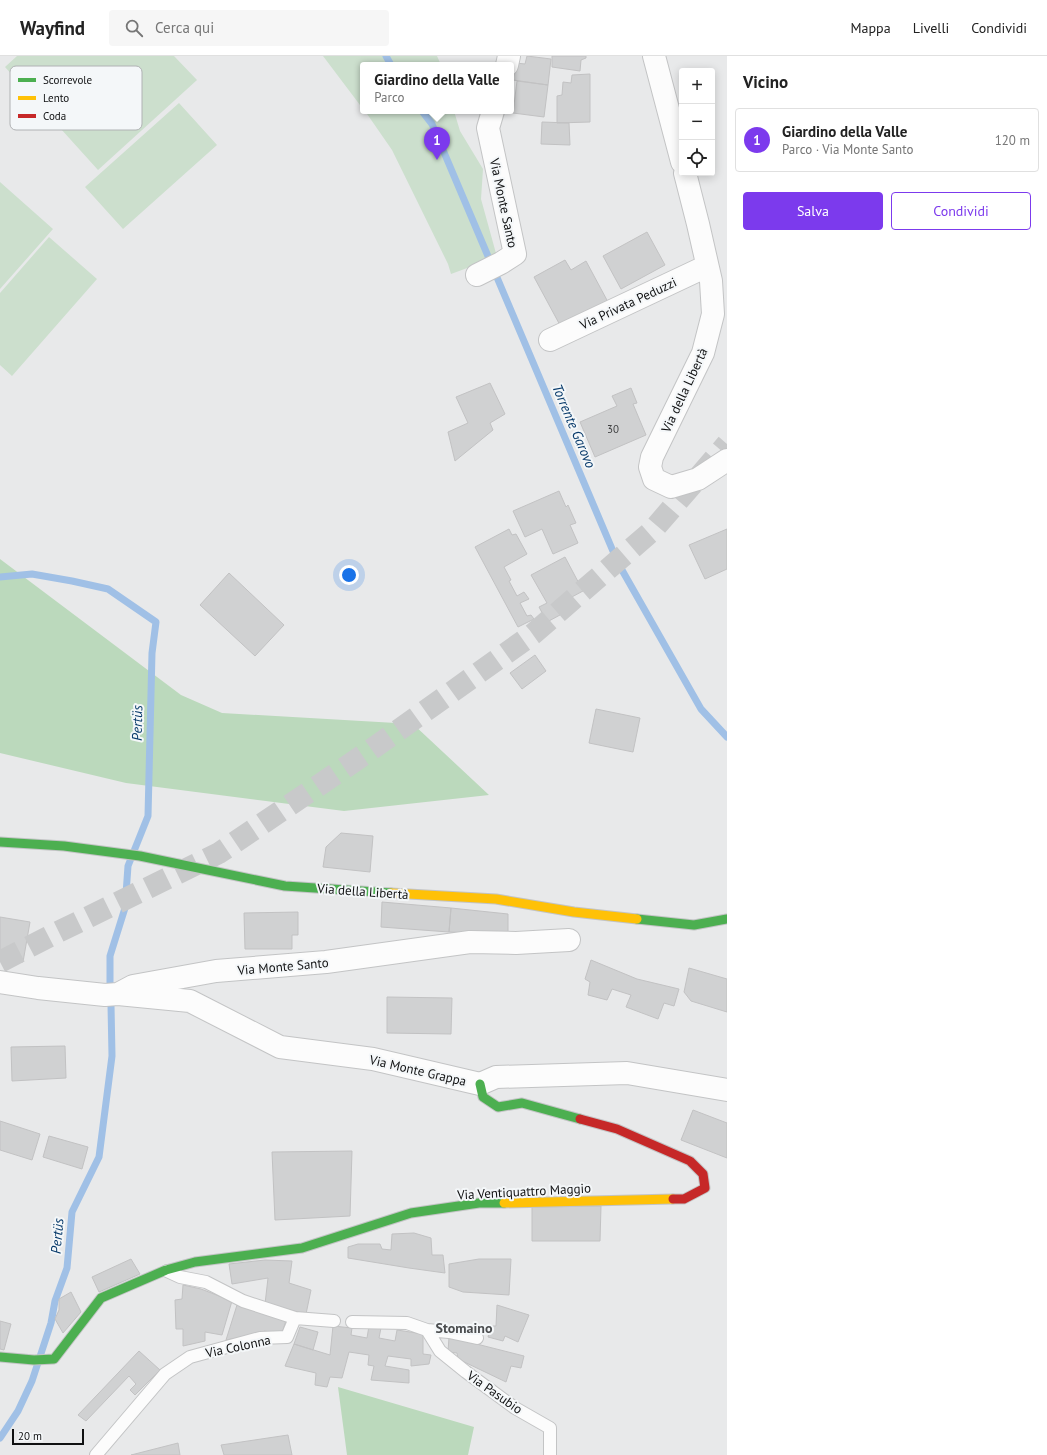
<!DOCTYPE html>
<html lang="it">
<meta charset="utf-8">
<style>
:root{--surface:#fff;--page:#f6f6f6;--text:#222;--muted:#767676;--line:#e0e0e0;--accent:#7c3aed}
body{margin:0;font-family:"PT Sans",sans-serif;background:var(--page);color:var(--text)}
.controls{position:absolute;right:12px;top:12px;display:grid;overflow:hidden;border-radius:4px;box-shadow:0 2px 10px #0003}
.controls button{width:36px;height:36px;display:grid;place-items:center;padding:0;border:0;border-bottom:1px solid var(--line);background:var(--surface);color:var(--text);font:20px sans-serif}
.scale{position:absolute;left:12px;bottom:10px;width:72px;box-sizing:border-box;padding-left:4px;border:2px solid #101112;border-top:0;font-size:11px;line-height:14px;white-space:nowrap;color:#101112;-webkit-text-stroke:3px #f4f7f9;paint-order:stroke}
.you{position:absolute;left:349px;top:519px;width:14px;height:14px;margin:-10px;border:3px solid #fff;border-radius:50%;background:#1a73e8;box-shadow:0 0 0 6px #1a73e833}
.badge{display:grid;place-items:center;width:26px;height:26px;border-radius:50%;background:var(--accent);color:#fff;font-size:13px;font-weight:700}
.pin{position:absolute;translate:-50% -33px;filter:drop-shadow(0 1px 2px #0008)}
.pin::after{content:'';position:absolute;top:21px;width:14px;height:12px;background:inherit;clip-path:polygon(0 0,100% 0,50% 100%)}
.popup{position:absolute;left:360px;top:6px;width:154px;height:52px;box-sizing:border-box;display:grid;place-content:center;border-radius:4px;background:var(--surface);filter:drop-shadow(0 1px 3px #0005);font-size:13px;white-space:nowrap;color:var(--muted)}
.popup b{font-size:15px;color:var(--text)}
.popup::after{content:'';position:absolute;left:50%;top:100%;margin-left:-8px;border:8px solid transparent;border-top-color:var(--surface)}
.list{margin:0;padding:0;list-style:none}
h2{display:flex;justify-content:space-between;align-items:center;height:52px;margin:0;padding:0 16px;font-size:17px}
h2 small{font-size:13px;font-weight:400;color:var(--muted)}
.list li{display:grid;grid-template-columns:26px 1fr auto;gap:12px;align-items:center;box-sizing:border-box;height:64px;margin:0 8px 8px;padding:0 8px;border:1px solid var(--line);border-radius:4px}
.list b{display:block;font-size:15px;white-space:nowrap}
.list p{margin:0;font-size:13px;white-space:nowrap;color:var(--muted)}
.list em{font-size:13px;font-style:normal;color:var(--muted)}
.actions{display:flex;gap:8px;padding:12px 16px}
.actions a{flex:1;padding:9px 0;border:1px solid var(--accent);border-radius:4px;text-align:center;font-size:14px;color:var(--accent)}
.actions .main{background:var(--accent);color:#fff}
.icon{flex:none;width:22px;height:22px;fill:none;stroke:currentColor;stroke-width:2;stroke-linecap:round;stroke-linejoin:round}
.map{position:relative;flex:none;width:727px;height:1399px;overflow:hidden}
header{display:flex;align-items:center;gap:24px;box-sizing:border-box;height:56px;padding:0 20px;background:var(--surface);border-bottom:1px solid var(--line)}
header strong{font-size:19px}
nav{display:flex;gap:22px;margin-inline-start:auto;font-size:14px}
.search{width:280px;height:36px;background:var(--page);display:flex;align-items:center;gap:10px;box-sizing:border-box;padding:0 14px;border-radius:4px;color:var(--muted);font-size:15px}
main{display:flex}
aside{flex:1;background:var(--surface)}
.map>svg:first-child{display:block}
.green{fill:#ccdfcd}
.forest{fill:#bbd9bc}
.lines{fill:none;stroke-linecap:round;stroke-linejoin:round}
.stream{stroke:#a0c0e6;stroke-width:7}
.building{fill:#d0d1d2;stroke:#c2c2c3}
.highway-tunnel{stroke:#c8c9ca;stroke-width:22;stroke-dasharray:22 11;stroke-linecap:butt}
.lane-casing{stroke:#c3c4c5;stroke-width:14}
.street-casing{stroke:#c3c4c5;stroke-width:24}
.fast-casing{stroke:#c3c4c5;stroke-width:11}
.slow-casing{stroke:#c3c4c5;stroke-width:11}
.jam-casing{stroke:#c3c4c5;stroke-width:11}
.lane{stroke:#fcfcfc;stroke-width:12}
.street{stroke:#fcfcfc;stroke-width:22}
.fast{stroke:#4caf50;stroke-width:9}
.slow{stroke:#ffc107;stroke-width:9}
.jam{stroke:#c62828;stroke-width:9}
.labels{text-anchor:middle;stroke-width:4;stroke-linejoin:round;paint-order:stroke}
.number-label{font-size:11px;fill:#404142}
.street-label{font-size:13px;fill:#101112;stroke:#f4f7f9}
.water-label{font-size:14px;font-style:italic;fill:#093b6b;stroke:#f4f7f9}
.neighbourhood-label{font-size:14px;font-weight:bold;fill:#4b4d4f;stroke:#f4f7f9}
.key{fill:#f4f7f9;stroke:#b0b2b4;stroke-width:1}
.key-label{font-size:11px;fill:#101112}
</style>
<header>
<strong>Wayfind</strong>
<div class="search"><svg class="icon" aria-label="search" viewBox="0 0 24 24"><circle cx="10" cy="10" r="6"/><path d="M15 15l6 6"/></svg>Cerca qui</div>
<nav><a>Mappa</a><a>Livelli</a><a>Condividi</a></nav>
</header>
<main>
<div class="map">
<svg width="727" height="1399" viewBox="0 0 727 1399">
<rect width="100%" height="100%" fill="#e8e9ea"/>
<path class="green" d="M 17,0 L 174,0 L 197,24 L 98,114 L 5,11 Z
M 323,0 L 437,0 L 441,9 L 363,9 L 363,53 Z
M 179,47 L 217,89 L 123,173 L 85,131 Z
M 365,55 L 454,55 L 460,75 L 483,113 L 481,143 L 497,201 L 451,218 L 448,208 L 392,94 Z
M 0,126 L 53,173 L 0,233 Z
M 49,181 L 97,223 L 12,320 L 0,309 L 0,237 Z"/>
<path class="forest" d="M 0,503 L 181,639 L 222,657 L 413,668 L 489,739 L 344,755 L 126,727 L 0,697 Z
M 338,1331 L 474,1371 L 468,1399 L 347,1399 Z"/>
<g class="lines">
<path class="stream" d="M 386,0 L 391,9
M 422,55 L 432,68 L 618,507 L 701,653 L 727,681
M 0,521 L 32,518 L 72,525 L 108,533 L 156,566 L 152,597 L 148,760 L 128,810 L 125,852 L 110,900 L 110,930
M 0,1382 L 18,1355 L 32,1325 L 51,1267 L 55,1245 L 67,1212 L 72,1156 L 99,1101 L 112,1000 L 111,949"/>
</g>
<path class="building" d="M 527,0 L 551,3 L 548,29 L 513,24 L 516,7 L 525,8 Z
M 552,0 L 586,0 L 586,2 L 581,4 L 580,15 L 552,11 Z
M 590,18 L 590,66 L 557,67 L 557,40 L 562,39 L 563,26 L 571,27 L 572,19 Z
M 517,25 L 548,29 L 544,61 L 513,57 Z
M 542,66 L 569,67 L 570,89 L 541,88 Z
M 647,176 L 665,209 L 621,233 L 603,200 Z
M 565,204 L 571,214 L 586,205 L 608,246 L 561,271 L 534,221 Z
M 490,327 L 505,358 L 490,367 L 493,374 L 455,405 L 448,376 L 468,367 L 456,341 Z
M 631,332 L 637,347 L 633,348 L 646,379 L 595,401 L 580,366 L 617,350 L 612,340 Z
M 559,435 L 566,451 L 568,449 L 576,467 L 570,469 L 578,487 L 553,498 L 542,473 L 525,481 L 513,455 Z
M 509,473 L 512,479 L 516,478 L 527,498 L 504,511 L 511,524 L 509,525 L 517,540 L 524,536 L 529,543 L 520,547 L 527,560 L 531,559 L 534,563 L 518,571 L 475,491 Z
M 727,473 L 727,513 L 705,523 L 689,489 Z
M 565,501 L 583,535 L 555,550 L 560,559 L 547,566 L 539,551 L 547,547 L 531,519 Z
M 229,517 L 284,569 L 255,600 L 200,549 Z
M 535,599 L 546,615 L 522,633 L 510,617 Z
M 596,653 L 640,662 L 633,696 L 589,687 Z
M 341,777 L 373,780 L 370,816 L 323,811 L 326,791 Z
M 382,846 L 451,852 L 449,876 L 381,871 Z
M 451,852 L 508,858 L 508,879 L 449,876 Z
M 298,856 L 298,879 L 292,879 L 292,893 L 245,893 L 244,857 Z
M 0,861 L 30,866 L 23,906 L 0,902 Z
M 591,904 L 637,923 L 679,933 L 674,950 L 664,947 L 658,963 L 626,951 L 631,939 L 612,933 L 607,944 L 588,939 L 590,926 L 585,923 Z
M 689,912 L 727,923 L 727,956 L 691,945 L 684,936 Z
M 387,941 L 452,942 L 451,978 L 387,977 Z
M 65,990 L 66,1022 L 12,1025 L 11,991 Z
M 693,1054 L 727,1067 L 727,1102 L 681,1084 Z
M 0,1065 L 40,1078 L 32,1104 L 0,1094 Z
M 49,1080 L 88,1091 L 82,1113 L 43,1101 Z
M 352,1095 L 350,1160 L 275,1164 L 272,1096 Z
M 601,1150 L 600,1185 L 532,1185 L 532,1151 Z
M 414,1177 L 431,1182 L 432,1199 L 443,1199 L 445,1217 L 409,1212 L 348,1202 L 348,1191 L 358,1188 L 380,1188 L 382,1193 L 391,1194 L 392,1178 Z
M 131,1203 L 140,1218 L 99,1236 L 92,1221 Z
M 479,1203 L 511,1203 L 509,1239 L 463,1236 L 449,1231 L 449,1208 Z
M 265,1204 L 292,1205 L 289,1227 L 311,1234 L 306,1258 L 265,1248 L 268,1222 L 232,1228 L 229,1208 Z
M 183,1229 L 201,1233 L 232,1245 L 222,1279 L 205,1276 L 205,1285 L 183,1290 L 183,1273 L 176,1273 L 175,1244 L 182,1243 Z
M 71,1236 L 81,1256 L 63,1277 L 55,1263 L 59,1254 L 59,1243 Z
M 237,1249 L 286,1264 L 282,1278 L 264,1275 L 263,1277 L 226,1284 Z
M 497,1249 L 529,1259 L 518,1286 L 505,1280 L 503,1285 L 488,1281 L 491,1270 L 496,1270 Z
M 0,1265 L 11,1268 L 4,1294 L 0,1293 Z
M 333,1270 L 352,1272 L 351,1279 L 367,1282 L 369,1270 L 381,1272 L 379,1282 L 395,1285 L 397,1274 L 423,1278 L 423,1298 L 431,1299 L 429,1308 L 411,1310 L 411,1303 L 388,1300 L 385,1310 L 409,1314 L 409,1327 L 371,1324 L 374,1310 L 368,1309 L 369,1299 L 349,1296 L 342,1322 L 330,1321 L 327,1331 L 315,1329 L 316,1317 L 285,1310 L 294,1288 L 330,1299 Z
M 300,1271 L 318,1276 L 313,1294 L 294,1288 Z
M 449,1281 L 524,1300 L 521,1312 L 511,1310 L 506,1326 L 458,1303 L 457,1297 L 448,1296 Z
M 139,1295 L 160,1314 L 135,1339 L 130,1334 L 136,1328 L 129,1320 L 86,1365 L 78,1359 Z
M 288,1379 L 292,1399 L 224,1399 L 221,1389 Z
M 178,1387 L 180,1399 L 131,1399 Z"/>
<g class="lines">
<path class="highway-tunnel" d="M 0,906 L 52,879 L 219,797 L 365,698 L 533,578 L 653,474 L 727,388"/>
<g class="lane-casing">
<path id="lane" d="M 167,1215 L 180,1221 L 206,1226 L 243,1245 L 295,1262 L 334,1265
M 352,1266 L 407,1267 L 427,1274 L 449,1276 L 477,1282
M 427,1274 L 440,1295 L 466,1316 L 515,1352 L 550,1372 L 550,1399
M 96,1399 L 165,1318 L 190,1301 L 260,1282 L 287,1281 L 295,1262"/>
</g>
<g class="street-casing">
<path id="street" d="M 654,0 L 682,106
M 507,9 L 509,0
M 685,117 L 698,168 L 711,225 L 713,258 L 703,297 L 652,401 L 650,411 L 654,423 L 671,431 L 698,423 L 727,404
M 477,219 L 501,207 L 515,198 L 488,72 L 493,55
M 550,284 L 707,210
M 0,926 L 38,932 L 105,939 L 118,938 L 133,930 L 216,915 L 326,906 L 470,886 L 516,887 L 569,884
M 118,938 L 190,945 L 280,991 L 373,1003 L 480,1028 L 496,1021 L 627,1017 L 727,1034"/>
</g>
<g class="fast-casing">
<path id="fast" d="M 0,786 L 64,790 L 140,800 L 285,830 L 391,837
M 637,863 L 694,869 L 727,863
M 480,1028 L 483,1041 L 498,1051 L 522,1047 L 580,1063
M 0,1301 L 34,1304 L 54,1303 L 101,1242 L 166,1214 L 195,1206 L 302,1192 L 411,1157 L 479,1147 L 504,1147"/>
</g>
<g class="slow-casing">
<path id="slow" d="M 391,837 L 496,843 L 574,856 L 637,863
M 504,1147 L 673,1143"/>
</g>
<g class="jam-casing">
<path id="jam" d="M 580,1063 L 617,1073 L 690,1105 L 703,1118 L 705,1132 L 684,1143 L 673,1143"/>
</g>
<use href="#lane" class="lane"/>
<use href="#street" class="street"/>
<use href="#fast" class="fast"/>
<use href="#slow" class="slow"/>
<use href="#jam" class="jam"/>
</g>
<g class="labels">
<g class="number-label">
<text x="613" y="377">30</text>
</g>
<g class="street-label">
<text transform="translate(504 147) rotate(78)" y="5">Via Monte Santo</text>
<text transform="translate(628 247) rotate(-25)" y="5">Via Privata Peduzzi</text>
<text transform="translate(684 334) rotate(-65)" y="5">Via della Libertà</text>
<text transform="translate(363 835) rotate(4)" y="5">Via della Libertà</text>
<text transform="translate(283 910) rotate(-5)" y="5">Via Monte Santo</text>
<text transform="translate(418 1014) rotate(13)" y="5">Via Monte Grappa</text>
<text transform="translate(524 1135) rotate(-3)" y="5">Via Ventiquattro Maggio</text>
<text transform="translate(238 1290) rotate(-12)" y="5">Via Colonna</text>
<text transform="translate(495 1336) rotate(35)" y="5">Via Pasubio</text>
</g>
<g class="water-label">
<text transform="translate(574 370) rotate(67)" y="5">Torrente Garovo</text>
<text transform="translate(137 667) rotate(-89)" y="5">Pertüs</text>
<text transform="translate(57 1180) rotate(-85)" y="5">Pertüs</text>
</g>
<g class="neighbourhood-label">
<text x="464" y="1277">Stomaino</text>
</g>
</g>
<rect x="10" y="10" width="132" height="64" rx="6" class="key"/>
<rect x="18" y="22" width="18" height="4" fill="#4caf50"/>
<rect x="18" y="40" width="18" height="4" fill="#ffc107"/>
<rect x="18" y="58" width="18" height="4" fill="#c62828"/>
<g class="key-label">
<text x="43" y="28">Scorrevole</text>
<text x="43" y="46">Lento</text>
<text x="43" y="64">Coda</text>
</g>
</svg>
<div class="controls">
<button>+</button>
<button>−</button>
<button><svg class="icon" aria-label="locate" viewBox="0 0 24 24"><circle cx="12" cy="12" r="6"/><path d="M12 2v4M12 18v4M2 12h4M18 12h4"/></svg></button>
</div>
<div class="scale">20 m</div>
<div class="you"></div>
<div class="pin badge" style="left:437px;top:104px">1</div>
<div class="popup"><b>Giardino della Valle</b>Parco</div>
</div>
<aside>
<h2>Vicino<small></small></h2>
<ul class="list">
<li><span class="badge">1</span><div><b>Giardino della Valle</b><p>Parco · Via Monte Santo</p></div><em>120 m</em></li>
</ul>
<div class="actions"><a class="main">Salva</a><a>Condividi</a></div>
</aside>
</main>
